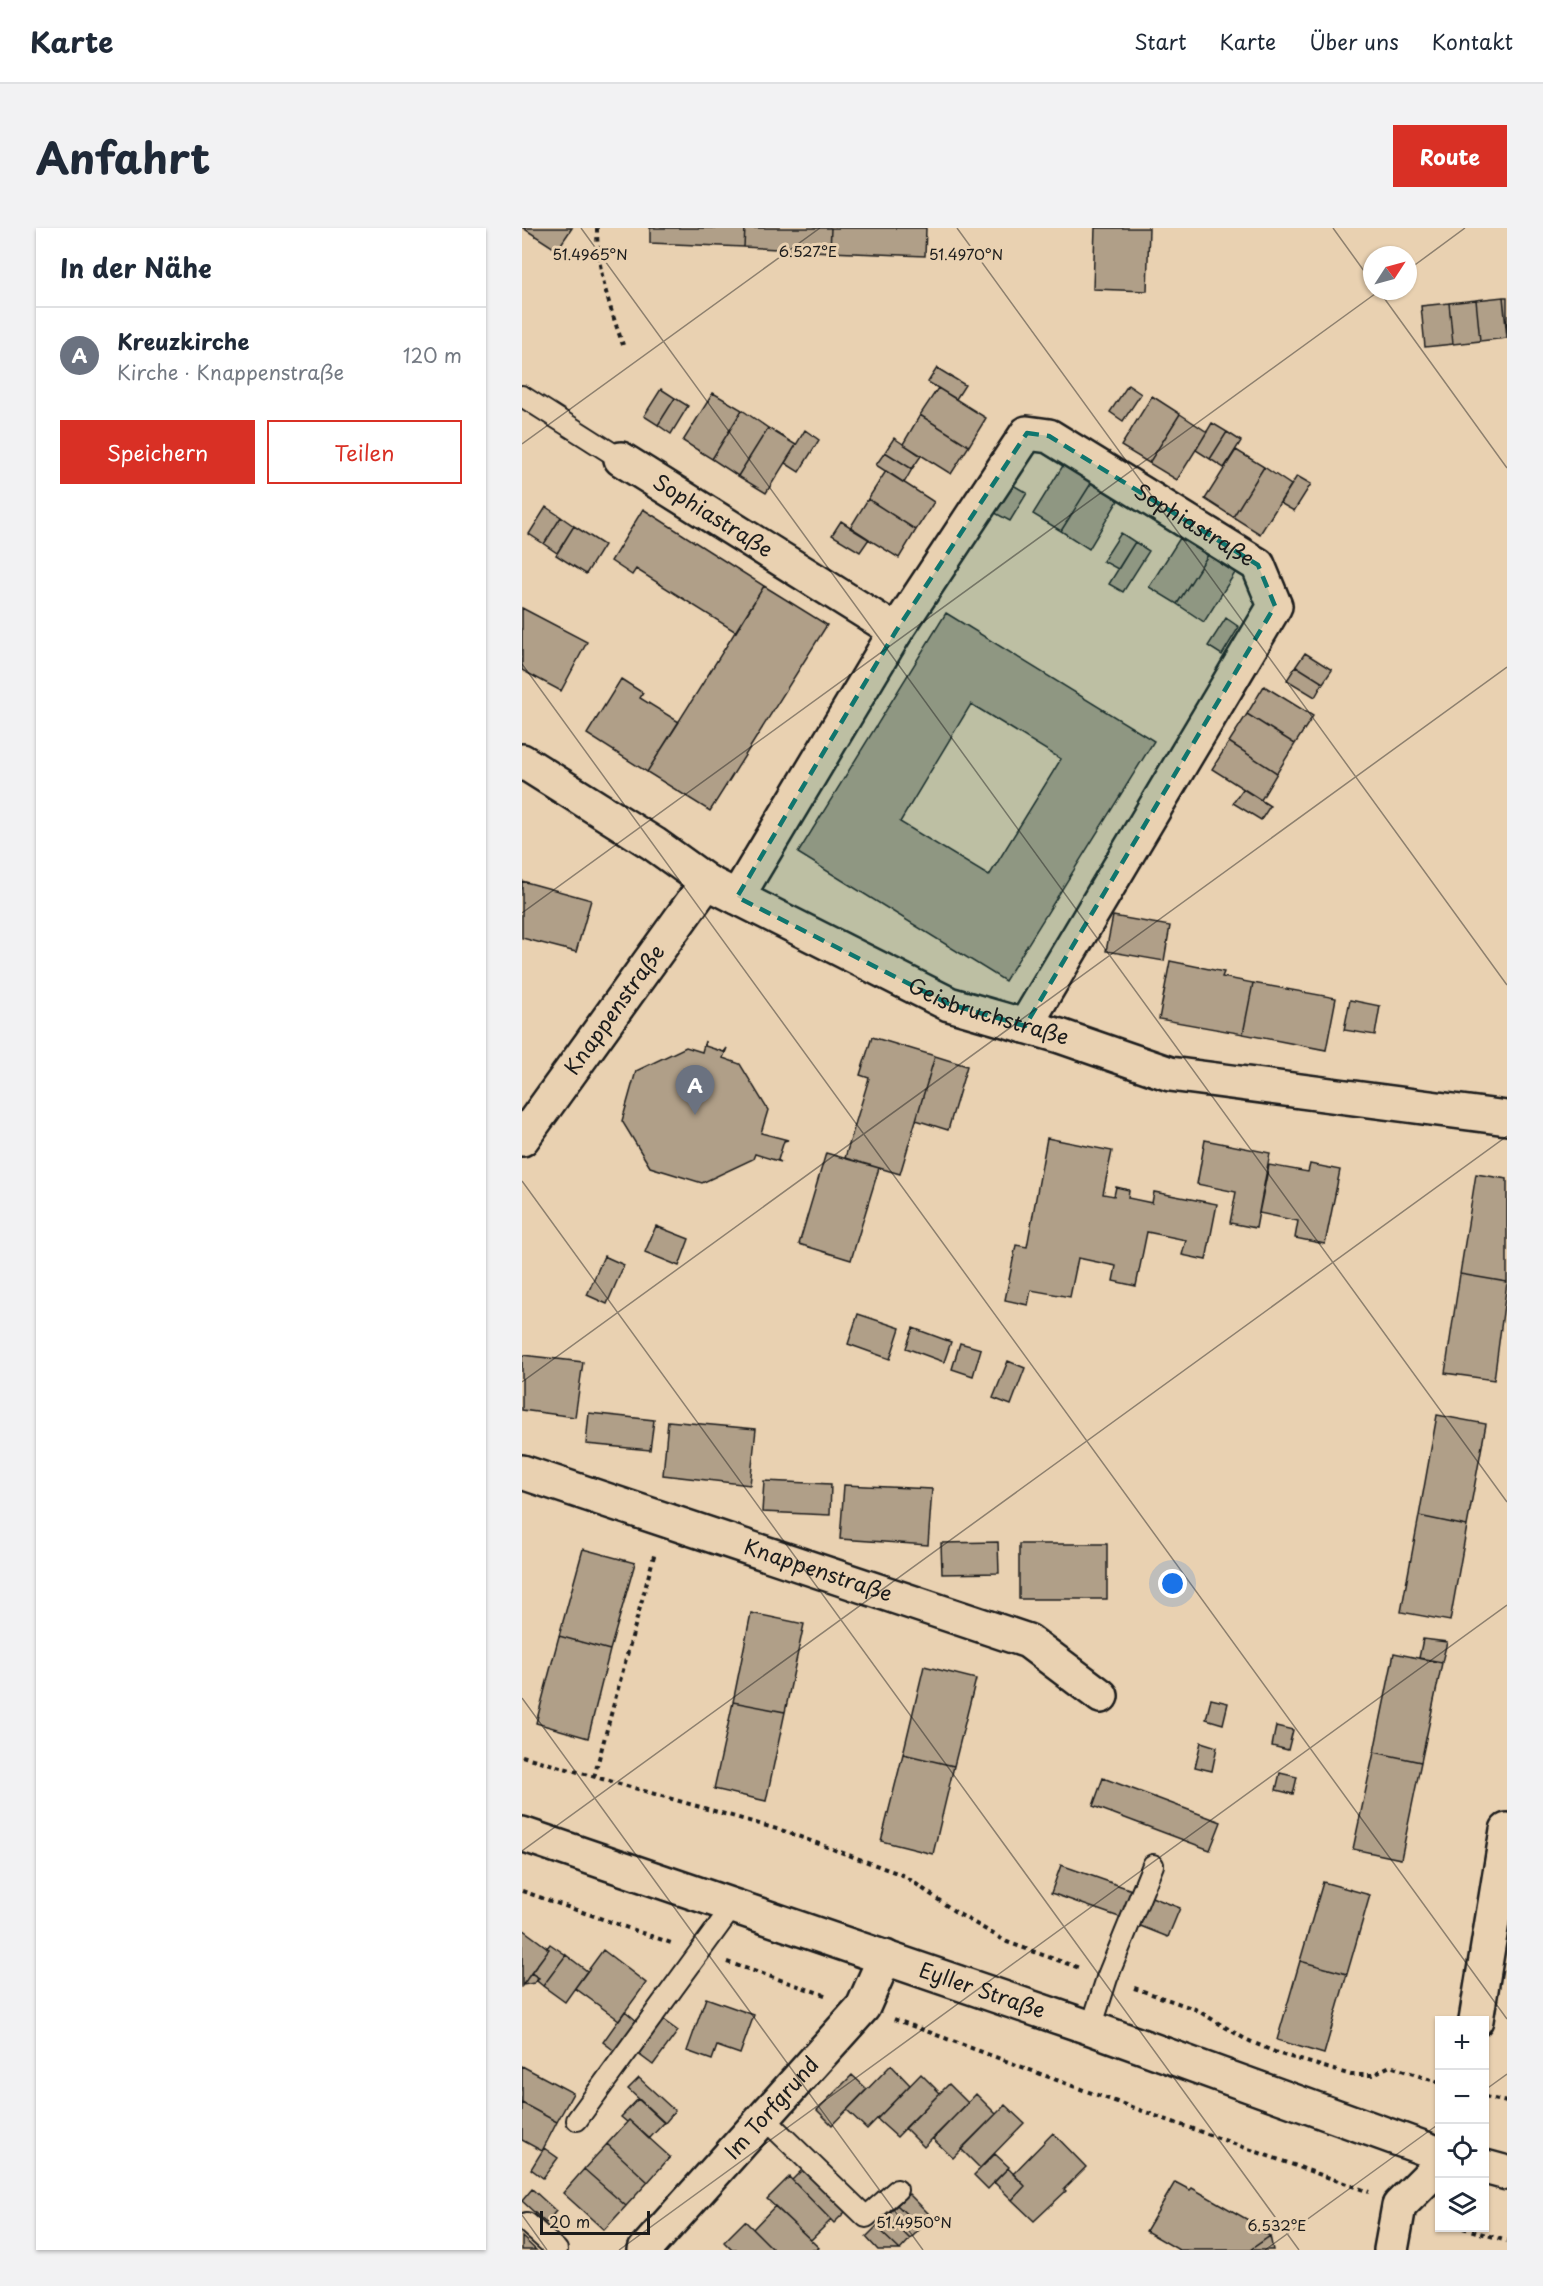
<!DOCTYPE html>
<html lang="de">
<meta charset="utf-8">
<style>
:root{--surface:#fff;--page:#f2f2f3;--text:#1f2937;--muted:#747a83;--line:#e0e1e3;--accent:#d93025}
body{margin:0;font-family:"Playpen Sans",sans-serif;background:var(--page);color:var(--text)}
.controls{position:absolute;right:18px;bottom:18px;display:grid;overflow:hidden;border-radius:0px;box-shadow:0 2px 4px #0004}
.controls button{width:54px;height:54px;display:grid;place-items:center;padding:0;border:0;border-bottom:2px solid var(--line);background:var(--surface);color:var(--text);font:30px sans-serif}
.compass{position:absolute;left:841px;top:18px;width:54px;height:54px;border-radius:50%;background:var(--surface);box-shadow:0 2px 4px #0004;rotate:54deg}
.scale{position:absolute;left:18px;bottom:15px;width:110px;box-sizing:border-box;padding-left:6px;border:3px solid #1c1c1c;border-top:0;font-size:16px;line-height:21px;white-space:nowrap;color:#1c1c1c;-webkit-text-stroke:4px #e9d1b1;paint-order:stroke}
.you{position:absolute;left:651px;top:1356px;width:21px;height:21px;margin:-15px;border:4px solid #fff;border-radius:50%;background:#1a73e8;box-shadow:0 0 0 9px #1a73e833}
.badge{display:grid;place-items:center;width:39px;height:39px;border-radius:50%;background:var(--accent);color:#fff;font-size:20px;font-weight:700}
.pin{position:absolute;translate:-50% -50px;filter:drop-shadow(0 2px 3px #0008)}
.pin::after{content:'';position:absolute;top:32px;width:21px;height:18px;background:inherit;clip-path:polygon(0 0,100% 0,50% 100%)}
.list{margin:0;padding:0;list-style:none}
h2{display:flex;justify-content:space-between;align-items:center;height:78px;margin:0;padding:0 24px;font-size:26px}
h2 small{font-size:20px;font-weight:400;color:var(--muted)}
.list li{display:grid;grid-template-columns:39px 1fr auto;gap:18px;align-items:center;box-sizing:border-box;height:96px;padding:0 24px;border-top:2px solid var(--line)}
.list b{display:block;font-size:22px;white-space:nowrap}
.list p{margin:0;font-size:20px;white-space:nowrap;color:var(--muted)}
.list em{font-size:20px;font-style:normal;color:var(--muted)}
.actions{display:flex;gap:12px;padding:18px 24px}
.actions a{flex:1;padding:14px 0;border:2px solid var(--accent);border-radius:0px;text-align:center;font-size:21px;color:var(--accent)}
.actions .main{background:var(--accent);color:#fff}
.icon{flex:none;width:33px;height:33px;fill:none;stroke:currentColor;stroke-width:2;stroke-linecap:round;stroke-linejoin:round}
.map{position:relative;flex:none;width:985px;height:2022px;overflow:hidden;border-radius:0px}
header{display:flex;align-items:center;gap:36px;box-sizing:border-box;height:84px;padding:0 30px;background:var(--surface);border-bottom:2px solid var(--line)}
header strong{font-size:28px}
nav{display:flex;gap:33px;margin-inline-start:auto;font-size:21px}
.intro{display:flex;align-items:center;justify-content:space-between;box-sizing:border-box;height:144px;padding:0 36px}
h1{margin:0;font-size:42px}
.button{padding:15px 27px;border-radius:0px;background:var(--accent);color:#fff;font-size:21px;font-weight:700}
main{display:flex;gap:36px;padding:0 36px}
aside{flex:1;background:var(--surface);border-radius:0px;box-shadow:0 2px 4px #0004}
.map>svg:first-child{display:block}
.building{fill:#b09f88;stroke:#1c1c1c;stroke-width:1.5;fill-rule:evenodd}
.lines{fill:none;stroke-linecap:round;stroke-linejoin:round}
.service-casing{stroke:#1c1c1c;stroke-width:24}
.minor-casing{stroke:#1c1c1c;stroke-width:38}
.tertiary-casing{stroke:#1c1c1c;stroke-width:38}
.secondary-casing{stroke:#1c1c1c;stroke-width:38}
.path{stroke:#1c1c1c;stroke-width:4;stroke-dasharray:4.5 4.5;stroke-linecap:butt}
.service{stroke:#e9d1b1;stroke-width:20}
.minor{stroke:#e9d1b1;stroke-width:33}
.tertiary{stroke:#e9d1b1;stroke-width:33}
.secondary{stroke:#e9d1b1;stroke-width:33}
.marked{fill:#0f766e;fill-opacity:0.2;stroke:#0f766e;stroke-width:4.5;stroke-dasharray:12 8;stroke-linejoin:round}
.ticks{fill:none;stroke:#1c1c1c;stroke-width:1.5;stroke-opacity:0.45}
.labels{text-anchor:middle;stroke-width:6;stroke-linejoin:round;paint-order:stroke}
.street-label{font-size:21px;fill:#1c1c1c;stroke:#e9d1b1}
.ticks-label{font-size:15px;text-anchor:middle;fill:#1c1c1c;stroke:#e9d1b1;stroke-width:6;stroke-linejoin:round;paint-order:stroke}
</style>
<header>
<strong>Karte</strong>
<nav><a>Start</a><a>Karte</a><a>Über uns</a><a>Kontakt</a></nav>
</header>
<div class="intro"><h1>Anfahrt</h1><a class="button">Route</a></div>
<main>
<aside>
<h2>In der Nähe<small></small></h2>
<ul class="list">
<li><span class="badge" style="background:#6b7280">A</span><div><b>Kreuzkirche</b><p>Kirche · Knappenstraße</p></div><em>120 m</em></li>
</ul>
<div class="actions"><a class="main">Speichern</a><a>Teilen</a></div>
</aside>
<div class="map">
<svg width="985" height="2022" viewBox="0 0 985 2022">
<rect width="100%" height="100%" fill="#e9d1b1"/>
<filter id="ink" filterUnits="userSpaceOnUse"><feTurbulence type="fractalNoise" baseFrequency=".0167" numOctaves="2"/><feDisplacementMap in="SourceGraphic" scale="12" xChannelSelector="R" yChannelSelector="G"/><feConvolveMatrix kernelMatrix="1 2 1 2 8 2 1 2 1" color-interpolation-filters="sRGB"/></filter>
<g filter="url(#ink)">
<path class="building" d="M 1,0 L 50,0 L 35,22 Z
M 128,0 L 223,0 L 222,19 L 128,15 Z
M 223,0 L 309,0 L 308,24 L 222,19 Z
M 309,0 L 404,0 L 403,28 L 308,24 Z
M 573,0 L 627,0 L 625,63 L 571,61 Z
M 981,69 L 985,110 L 958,113 L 954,72 Z
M 981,69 L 985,69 L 985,106 Z
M 954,72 L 958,113 L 931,116 L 927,75 Z
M 927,75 L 931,116 L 903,119 L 899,78 Z
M 415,140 L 443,157 L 434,171 L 406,154 Z
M 606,157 L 619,166 L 601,193 L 588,184 Z
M 416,160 L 464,190 L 447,218 L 398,187 Z
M 139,161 L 153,170 L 136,197 L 122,188 Z
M 191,165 L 220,182 L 190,231 L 161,213 Z
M 630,168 L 658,186 L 627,235 L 599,218 Z
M 153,170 L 166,178 L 149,206 L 136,197 Z
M 220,182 L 246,200 L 216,248 L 190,231 Z
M 658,186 L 685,204 L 655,252 L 627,235 Z
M 398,187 L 447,218 L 429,246 L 381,216 Z
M 690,195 L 705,204 L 688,231 L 674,222 Z
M 246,200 L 274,217 L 244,265 L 216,248 Z
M 283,202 L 297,212 L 277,244 L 263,235 Z
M 705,204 L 719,213 L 702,240 L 688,231 Z
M 372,210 L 399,228 L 390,241 L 363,224 Z
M 714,222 L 742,239 L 711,289 L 683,271 Z
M 363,224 L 390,241 L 382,255 L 354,237 Z
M 542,236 L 570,254 L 539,303 L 511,286 Z
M 742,239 L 769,257 L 738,306 L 711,289 Z
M 364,243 L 412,274 L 394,302 L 346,271 Z
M 775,248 L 789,256 L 772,283 L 758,275 Z
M 570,254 L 597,271 L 567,321 L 539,303 Z
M 491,257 L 505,265 L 488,293 L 473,285 Z
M 346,271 L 394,302 L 377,330 L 328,300 Z
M 24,279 L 39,289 L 22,316 L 7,306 Z
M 121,281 L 242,358 L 214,404 L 114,341 L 110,347 L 89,333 Z
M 39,289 L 52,298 L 35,325 L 22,316 Z
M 319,293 L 347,311 L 338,324 L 310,307 Z
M 52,298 L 82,317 L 64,346 L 34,327 Z
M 599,305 L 613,314 L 596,341 L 581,333 Z
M 658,310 L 686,327 L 655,376 L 627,359 Z
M 613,314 L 627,323 L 601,364 L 587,356 Z
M 686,327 L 713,345 L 682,394 L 655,376 Z
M 242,358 L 305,397 L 188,583 L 125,544 Z
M 0,380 L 65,414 L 39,463 L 0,442 Z
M 424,385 L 632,513 L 483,753 L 276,625 ZM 449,476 L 539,531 L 467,648 L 378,594 Z
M 704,390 L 717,399 L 700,427 L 686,418 Z
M 783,425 L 810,442 L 801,455 L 774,438 Z
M 774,438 L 801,455 L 793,469 L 765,452 Z
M 99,451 L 121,465 L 118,470 L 157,494 L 125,544 L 65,506 Z
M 742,458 L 791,488 L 773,516 L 725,486 Z
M 725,486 L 773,516 L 755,545 L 707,514 Z
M 707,514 L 755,545 L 739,572 L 690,541 Z
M 721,561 L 748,578 L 739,592 L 711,575 Z
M 0,653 L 69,672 L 54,724 L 0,710 Z
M 591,688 L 648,698 L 642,733 L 584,723 Z
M 648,733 L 702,744 L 700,749 L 731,755 L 721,806 L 637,791 Z
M 731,755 L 814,770 L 804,822 L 721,806 Z
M 828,772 L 858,778 L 853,807 L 822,802 Z
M 350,809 L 413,828 L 378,946 L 323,930 L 347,850 L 338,847 Z
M 183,813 L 183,818 L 202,824 L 205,820 L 201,830 L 218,836 L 246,882 L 239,905 L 266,912 L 262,913 L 256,932 L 259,934 L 233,926 L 231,931 L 180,955 L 128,939 L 100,893 L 114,843 L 164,819 L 180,824 Z
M 413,828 L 445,838 L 426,902 L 394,892 Z
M 525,910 L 590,923 L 581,966 L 592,968 L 594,959 L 607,962 L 606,970 L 630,975 L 632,964 L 695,976 L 684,1032 L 660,1027 L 664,1012 L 625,1004 L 614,1058 L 591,1053 L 594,1038 L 556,1030 L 548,1069 L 509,1062 L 506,1077 L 483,1072 L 494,1017 L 505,1019 Z
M 683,912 L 748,925 L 734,1000 L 708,995 L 714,964 L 675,956 Z
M 304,925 L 357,940 L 329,1032 L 277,1016 Z
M 788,936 L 818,942 L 803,1016 L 773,1010 L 776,993 L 737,985 L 747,937 L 786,944 Z
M 954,946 L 985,951 L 985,1054 L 938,1046 Z
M 134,998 L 167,1011 L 157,1038 L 123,1024 Z
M 82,1028 L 102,1037 L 85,1076 L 65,1067 Z
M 938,1046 L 985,1054 L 972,1152 L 923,1145 Z
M 336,1086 L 378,1100 L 368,1131 L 326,1116 Z
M 391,1100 L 429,1114 L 422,1134 L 384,1120 Z
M 438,1115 L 459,1121 L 451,1148 L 430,1141 Z
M 0,1127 L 61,1134 L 53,1189 L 0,1182 Z
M 486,1133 L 503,1140 L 489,1177 L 471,1170 Z
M 67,1185 L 132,1192 L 128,1222 L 64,1216 Z
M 915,1187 L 964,1196 L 945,1298 L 897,1288 Z
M 146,1193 L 234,1201 L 228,1257 L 141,1247 Z
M 242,1253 L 309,1256 L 308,1287 L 240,1284 Z
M 322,1257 L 410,1261 L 406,1317 L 318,1311 Z
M 897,1288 L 945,1298 L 928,1393 L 879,1384 Z
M 476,1314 L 477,1345 L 420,1346 L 419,1315 Z
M 497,1316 L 585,1316 L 585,1371 L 497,1371 Z
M 61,1321 L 113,1335 L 88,1422 L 37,1408 Z
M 229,1385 L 282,1396 L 263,1484 L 211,1474 Z
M 37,1408 L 88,1422 L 66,1510 L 14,1495 Z
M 901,1411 L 925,1414 L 920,1434 L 897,1430 Z
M 872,1425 L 920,1435 L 899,1534 L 852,1524 Z
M 402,1438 L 454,1451 L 432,1538 L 381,1526 Z
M 689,1471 L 706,1475 L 701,1496 L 684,1491 Z
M 211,1474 L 263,1484 L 244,1573 L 192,1561 Z
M 754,1498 L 771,1502 L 766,1522 L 750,1518 Z
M 679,1514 L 695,1519 L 690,1543 L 673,1539 Z
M 852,1524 L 899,1534 L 879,1631 L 831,1621 Z
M 381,1526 L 432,1538 L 411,1626 L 359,1613 Z
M 758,1545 L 775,1549 L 771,1566 L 754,1562 Z
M 581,1550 L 699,1594 L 688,1622 L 571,1578 Z
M 539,1637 L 610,1662 L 600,1690 L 529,1665 Z
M 801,1654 L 848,1667 L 825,1746 L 778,1733 Z
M 627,1668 L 658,1680 L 646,1709 L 616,1697 Z
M 0,1701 L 27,1721 L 0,1758 Z
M 28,1716 L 44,1727 L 21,1758 L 15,1753 L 17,1750 L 9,1745 L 27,1721 L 25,1720 Z
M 81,1722 L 124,1755 L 97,1792 L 53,1760 Z
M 44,1727 L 65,1743 L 43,1774 L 21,1758 Z
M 778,1733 L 825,1746 L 802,1826 L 755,1812 Z
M 9,1745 L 17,1750 L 12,1755 L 1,1757 Z
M 184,1770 L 232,1787 L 218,1826 L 195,1818 L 190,1832 L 165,1823 Z
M 103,1783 L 116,1794 L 94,1824 L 81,1814 Z
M 141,1792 L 156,1803 L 131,1837 L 115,1825 Z
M 369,1837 L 388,1857 L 345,1901 L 325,1882 Z
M 0,1838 L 51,1865 L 35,1894 L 0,1875 Z
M 399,1846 L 418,1865 L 375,1909 L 355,1891 Z
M 330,1847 L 345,1861 L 310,1897 L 295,1882 Z
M 117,1850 L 153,1883 L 143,1895 L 106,1861 Z
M 427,1856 L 446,1875 L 402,1919 L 383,1900 Z
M 454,1866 L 474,1886 L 431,1930 L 411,1911 Z
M 116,1871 L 142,1895 L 127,1911 L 107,1892 L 105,1894 L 99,1889 Z
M 0,1875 L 35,1894 L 20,1923 L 0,1912 Z
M 483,1877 L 502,1895 L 458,1940 L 439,1921 Z
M 107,1892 L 148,1929 L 126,1954 L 85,1916 Z
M 531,1905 L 564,1939 L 542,1961 L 544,1963 L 512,1993 L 490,1972 L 503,1958 L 491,1946 Z
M 85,1916 L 126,1954 L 104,1978 L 62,1941 Z
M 22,1920 L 36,1930 L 21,1950 L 9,1941 Z
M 473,1926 L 487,1939 L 466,1961 L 452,1947 Z
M 282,1940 L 324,1983 L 312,1995 L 270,1952 Z
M 486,1940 L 503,1958 L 490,1972 L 472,1954 Z
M 62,1941 L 104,1978 L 82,2002 L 41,1965 Z
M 267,1949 L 309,1992 L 289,2012 L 245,1971 Z
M 653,1954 L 668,1962 L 670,1960 L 735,1997 L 733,2000 L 748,2008 L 728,2022 L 657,2022 L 624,2003 Z
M 10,1961 L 34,1983 L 24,1995 L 0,1973 Z
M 387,1966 L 410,1989 L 399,2000 L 375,1977 Z
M 375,1977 L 399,2000 L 388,2011 L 365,1988 Z
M 253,1978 L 297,2020 L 294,2022 L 252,2022 L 231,2001 Z
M 365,1988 L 388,2011 L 378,2022 L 354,1999 Z
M 223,1993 L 252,2022 L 210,2022 L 202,2014 Z
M 354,1999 L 378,2022 L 356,2022 L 344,2009 Z
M 748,2008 L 751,2022 L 728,2022 Z
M 0,2009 L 14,2022 L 0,2022 Z"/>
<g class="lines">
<g class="service-casing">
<path id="service" d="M 0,168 L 99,231
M 569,1800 L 585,1750 L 631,1637
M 242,1890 L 344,1989 L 375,1962
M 55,1892 L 211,1678
M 5,1995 L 35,2022"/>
</g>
<g class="minor-casing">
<g id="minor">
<path id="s1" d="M 99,231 L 374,403"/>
<path id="s2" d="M 0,533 L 132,616 L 185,654 L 427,776 L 538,808 L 648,846 L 985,890"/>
<path id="s3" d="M 215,669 L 374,403 L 505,205 L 527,208 L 736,337 L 753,378 L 503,798"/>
<path id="s4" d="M 0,911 L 185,654"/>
<path id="s5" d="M 0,1244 L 506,1413 L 579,1468"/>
<path id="s6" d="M 123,2022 L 341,1779 L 363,1729"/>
<path d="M 869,2022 L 877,1978 L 918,1937"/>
</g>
</g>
<g class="tertiary-casing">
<path id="tertiary" d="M 954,1792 L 985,1602"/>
</g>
<g class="secondary-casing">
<g id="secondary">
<path id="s7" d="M 0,1606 L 569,1800 L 918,1926"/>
<path d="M 963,1939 L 985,1945"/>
</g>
</g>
<path class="path" d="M 75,0 C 75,42 87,77 101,117
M 0,1528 L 262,1603 L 383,1648 L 435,1685 L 485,1714 L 560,1741
M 72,1549 L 133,1324
M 0,1663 L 149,1715
M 205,1734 L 306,1768
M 612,1760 L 673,1781 L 723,1811 L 755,1825 L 829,1847 L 850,1847 L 868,1838 L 918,1855
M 372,1791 L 556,1860 L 847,1964
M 963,1869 L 985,1874
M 941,2000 L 985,2013"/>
<use href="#service" class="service"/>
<use href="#minor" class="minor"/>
<use href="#tertiary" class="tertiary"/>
<use href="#secondary" class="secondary"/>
</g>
</g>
<path class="marked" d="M 505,205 L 527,208 L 736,337 L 753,378 L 503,798 L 427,776 L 215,669 L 374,403 Z"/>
<path class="ticks" d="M 59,0 L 985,1274M 435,0 L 985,757M 811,0 L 850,54M 886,42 L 943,0M 857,63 L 985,240M 0,216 L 298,0M 0,436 L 985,1791M 0,685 L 857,63M 0,953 L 777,2022M 0,1154 L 985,439M 0,1470 L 401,2022M 0,1623 L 985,908M 963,1862 L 985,1846M 0,1987 L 25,2022M 97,2022 L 985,1377M 743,2022 L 918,1895"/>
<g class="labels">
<g class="street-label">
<text dy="7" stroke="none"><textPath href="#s1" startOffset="108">Sophiastraße</textPath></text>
<text dy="7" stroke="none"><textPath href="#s3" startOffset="740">Sophiastraße</textPath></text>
<text dy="7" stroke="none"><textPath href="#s4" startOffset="159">Knappenstraße</textPath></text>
<text dy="7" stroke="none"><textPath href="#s2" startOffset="532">Geisbruchstraße</textPath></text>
<text dy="7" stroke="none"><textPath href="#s5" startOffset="312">Knappenstraße</textPath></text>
<text dy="7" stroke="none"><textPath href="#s7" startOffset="486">Eyller Straße</textPath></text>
<text dy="7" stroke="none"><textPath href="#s6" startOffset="190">Im Torfgrund</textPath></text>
</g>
</g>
<g class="ticks-label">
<text x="286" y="29">6.527°E</text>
<text x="68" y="32">51.4965°N</text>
<text x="444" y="32">51.4970°N</text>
<text x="392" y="2000">51.4950°N</text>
<text x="755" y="2003">6.532°E</text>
</g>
</svg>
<div class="controls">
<button>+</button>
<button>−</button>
<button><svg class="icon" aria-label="locate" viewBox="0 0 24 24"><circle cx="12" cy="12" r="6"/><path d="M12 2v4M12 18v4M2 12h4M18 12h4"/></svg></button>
<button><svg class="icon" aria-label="layers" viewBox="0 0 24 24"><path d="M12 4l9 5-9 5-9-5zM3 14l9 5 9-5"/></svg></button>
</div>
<svg class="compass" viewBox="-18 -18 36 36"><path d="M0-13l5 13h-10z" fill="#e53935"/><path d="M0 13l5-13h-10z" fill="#747a83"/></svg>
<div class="scale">20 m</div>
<div class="you"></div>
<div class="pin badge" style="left:173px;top:887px;background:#6b7280">A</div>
</div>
</main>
